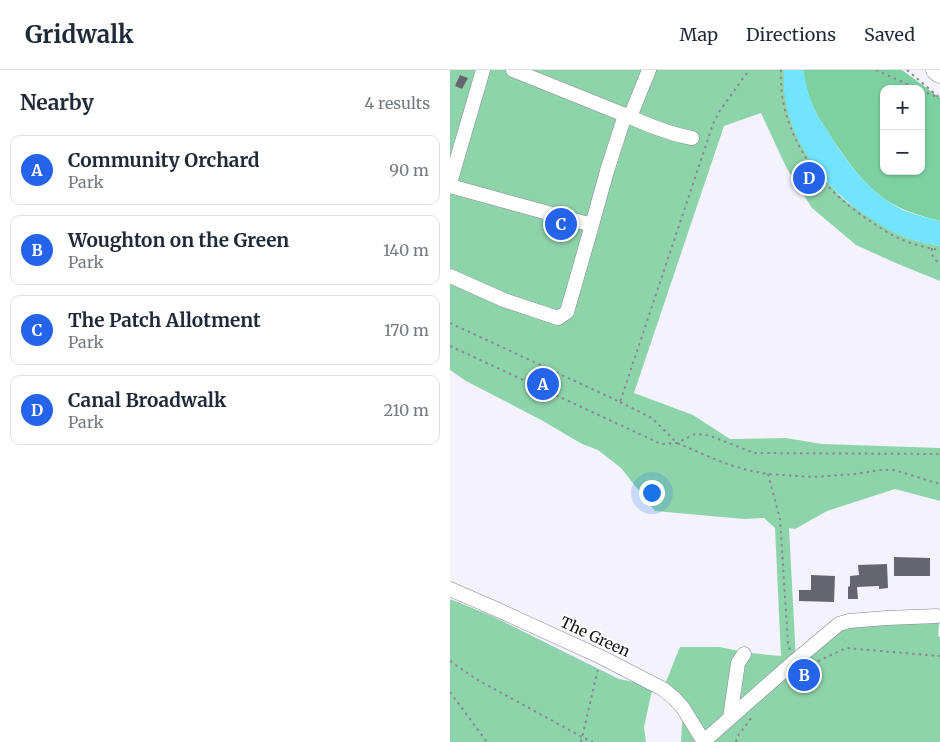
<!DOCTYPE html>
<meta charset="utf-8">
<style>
:root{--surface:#fff;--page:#f2f2f3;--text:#1f2937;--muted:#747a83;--line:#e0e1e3;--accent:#2563eb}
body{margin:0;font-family:Merriweather,serif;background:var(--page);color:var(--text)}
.controls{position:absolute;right:15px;top:15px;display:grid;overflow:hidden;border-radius:10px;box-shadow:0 1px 4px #0004}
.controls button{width:45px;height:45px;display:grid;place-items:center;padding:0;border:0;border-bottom:1px solid var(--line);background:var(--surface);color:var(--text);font:25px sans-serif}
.you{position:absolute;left:201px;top:422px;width:18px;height:18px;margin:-12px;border:4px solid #fff;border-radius:50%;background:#1a73e8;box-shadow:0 0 0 8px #1a73e833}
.badge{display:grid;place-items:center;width:32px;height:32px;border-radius:50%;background:var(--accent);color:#fff;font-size:16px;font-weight:700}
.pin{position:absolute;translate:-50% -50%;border:2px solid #fff;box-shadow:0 1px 5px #0006}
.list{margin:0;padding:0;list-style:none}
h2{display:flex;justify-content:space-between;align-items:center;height:65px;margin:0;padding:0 20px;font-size:21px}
h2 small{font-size:16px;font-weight:400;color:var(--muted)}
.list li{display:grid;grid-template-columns:32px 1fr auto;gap:15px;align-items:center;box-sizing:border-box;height:70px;margin:0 10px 10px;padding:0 10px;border:1px solid var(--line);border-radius:10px}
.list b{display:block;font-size:19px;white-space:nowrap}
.list p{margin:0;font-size:16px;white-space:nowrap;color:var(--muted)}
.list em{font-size:16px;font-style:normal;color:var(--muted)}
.map{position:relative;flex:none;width:490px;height:672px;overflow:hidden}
header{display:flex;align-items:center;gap:30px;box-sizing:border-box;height:70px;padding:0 25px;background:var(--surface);border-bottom:1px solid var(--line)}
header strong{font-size:24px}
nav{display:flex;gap:28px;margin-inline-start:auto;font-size:18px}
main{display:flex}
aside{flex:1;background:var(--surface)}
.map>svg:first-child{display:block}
.green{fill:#8ed4ab}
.forest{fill:#7dd1a1;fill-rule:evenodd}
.water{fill:#73e4fe}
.building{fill:#656571}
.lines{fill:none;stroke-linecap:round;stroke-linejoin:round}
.minor-casing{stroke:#888693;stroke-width:15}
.highway-casing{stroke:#888693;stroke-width:21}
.path{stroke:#898890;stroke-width:2;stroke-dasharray:2.5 4;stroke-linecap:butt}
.minor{stroke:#fff;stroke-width:14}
.highway{stroke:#fff;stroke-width:20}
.labels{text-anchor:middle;stroke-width:4;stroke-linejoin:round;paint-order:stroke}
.street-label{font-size:15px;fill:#111115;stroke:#fff}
</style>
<header>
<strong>Gridwalk</strong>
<nav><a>Map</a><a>Directions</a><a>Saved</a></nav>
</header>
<main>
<aside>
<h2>Nearby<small>4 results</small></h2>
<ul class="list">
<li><span class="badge">A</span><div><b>Community Orchard</b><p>Park</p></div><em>90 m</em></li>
<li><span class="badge">B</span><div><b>Woughton on the Green</b><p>Park</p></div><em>140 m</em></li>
<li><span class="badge">C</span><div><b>The Patch Allotment</b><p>Park</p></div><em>170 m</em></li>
<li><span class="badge">D</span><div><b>Canal Broadwalk</b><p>Park</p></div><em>210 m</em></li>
</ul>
</aside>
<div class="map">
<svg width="490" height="672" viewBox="0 0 490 672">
<rect width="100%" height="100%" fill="#f4f2fd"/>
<path class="green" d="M 0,0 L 334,0 C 334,42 345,72 372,105 C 380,115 388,125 398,133 C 405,138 413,142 420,147 C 429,152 437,159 446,163 C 460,170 475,173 490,176 L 490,211 L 448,194 L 406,175 L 362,138 L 337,99 L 311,43 L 274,56 L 184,323 L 243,345 L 280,369 L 336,368 L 372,374 L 490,378 L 490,431 L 445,419 L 377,441 L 345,459 L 339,458 L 346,590 L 389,554 L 487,546 L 489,555 L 488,566 L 490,567 L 490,672 L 231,672 L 233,638 L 213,619 L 230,577 L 269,577 L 300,583 L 331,586 L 325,458 L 314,448 L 294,449 L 205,441 L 171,398 L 148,380 L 132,374 L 93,351 L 16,311 L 0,300 Z
M 0,529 L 42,546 L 169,609 L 203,616 L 194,657 L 196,672 L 0,672 Z"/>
<path class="forest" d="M 353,0 L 452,0 L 490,28 L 490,151 C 471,146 453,141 436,130 C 414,115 398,92 383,70 C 376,59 369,49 363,37 C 358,25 355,13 353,0 ZM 434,19 L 471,19 L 471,101 L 434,101 Z"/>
<path class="water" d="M 334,0 L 353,0 C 356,13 358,25 363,37 C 369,49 376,59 383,70 C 401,98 422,125 453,140 C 465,145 478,148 490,151 L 490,176 C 475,173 460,170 446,163 C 439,161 433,156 426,152 C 379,124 339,75 334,19 C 334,13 334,6 334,0 Z"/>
<path class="building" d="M 10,5 L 18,8 L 12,19 L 5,16 Z
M 444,487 L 480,488 L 480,506 L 444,506 Z
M 437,494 L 438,518 L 429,519 L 429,516 L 407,517 L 408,529 L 398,529 L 398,517 L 400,516 L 400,506 L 409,505 L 408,495 Z
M 361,505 L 385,506 L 384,532 L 349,531 L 349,520 L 361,520 Z"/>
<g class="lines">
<g class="minor-casing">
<path id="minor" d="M 175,45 L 180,47 L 199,0
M 180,47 C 200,56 220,64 242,68
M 0,113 L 33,0
M 0,116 L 142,155 L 157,101 L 175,45 L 63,0
M 0,206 L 54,230 L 108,248 L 117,242 L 142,155
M 0,519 L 46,539 L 151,587 L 213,619 L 224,628 L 233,638 L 254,672
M 280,648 L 288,593 L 294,584
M 254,671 L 346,590 L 389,554 L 399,551 L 436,548 L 487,546"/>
</g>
<g class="highway-casing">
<path id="highway" d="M 486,0 L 490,3"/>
</g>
<path class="path" d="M 331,0 C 331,10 331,20 333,31 C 343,83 379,125 423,153 C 432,159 442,166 453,170 C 464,175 478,178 490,180
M 426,0 L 468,19
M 457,0 L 490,28
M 471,20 L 487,27
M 482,178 C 481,186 484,189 490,194
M 0,253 L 170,332 L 263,54 L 269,42 L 299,0
M 0,276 L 211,374 L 227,373 L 245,364 L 256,365 L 266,368 L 304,383 L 490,384
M 170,332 L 202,348 L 227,373 L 274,393 L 297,400 L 318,404 L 363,407 L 405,404 L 431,400 L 444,400 L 490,414
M 318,404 L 330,449 L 338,573 L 340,580
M 0,591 L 26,609 L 132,667 L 143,672
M 362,594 L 396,578 L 490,586
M 0,622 L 37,672
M 131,672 L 148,599
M 286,672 L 287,667 L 302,647"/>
<use href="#minor" class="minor"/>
<use href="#highway" class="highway"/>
</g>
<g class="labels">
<g class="street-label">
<text transform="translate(145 567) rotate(25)" y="5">The Green</text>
</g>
</g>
</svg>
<div class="controls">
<button>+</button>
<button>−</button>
</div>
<div class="you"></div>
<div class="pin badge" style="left:93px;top:314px">A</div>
<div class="pin badge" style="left:354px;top:605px">B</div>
<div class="pin badge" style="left:111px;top:154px">C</div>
<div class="pin badge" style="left:359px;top:108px">D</div>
</div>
</main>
